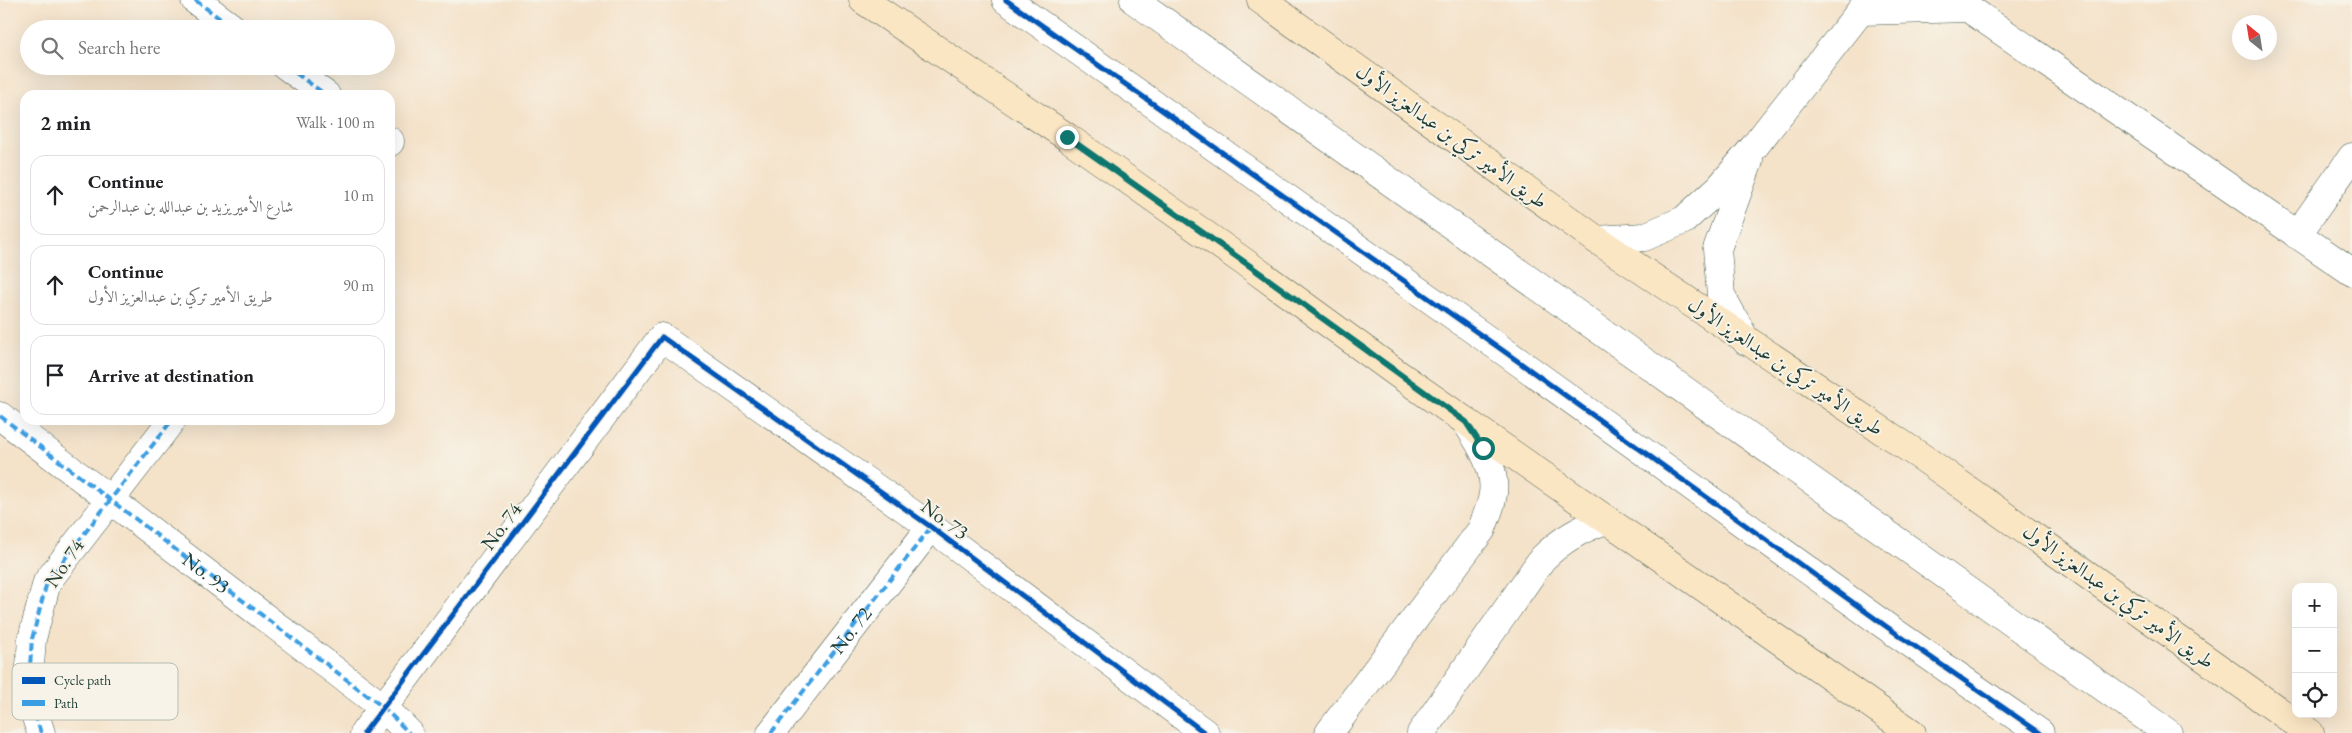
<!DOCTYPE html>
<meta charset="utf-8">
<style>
:root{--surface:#fff;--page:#f6f6f6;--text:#202124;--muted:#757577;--line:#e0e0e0}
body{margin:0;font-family:"EB Garamond",Amiri,serif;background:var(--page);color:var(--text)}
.controls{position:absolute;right:15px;bottom:15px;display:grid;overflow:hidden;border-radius:10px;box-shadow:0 5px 20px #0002}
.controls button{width:45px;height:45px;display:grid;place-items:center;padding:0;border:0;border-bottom:1px solid var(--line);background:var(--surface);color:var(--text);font:25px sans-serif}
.compass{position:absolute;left:2232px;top:15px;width:45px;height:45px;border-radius:50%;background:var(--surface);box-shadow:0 5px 20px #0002;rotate:330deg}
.stop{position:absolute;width:15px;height:15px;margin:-11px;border:4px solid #0f766e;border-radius:50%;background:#fff}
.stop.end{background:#0f766e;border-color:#fff;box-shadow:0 1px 5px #0008}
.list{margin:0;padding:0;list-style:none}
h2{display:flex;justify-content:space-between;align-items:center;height:65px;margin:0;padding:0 20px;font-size:21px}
h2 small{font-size:16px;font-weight:400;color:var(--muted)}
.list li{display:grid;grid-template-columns:32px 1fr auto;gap:15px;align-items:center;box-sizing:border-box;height:80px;margin:0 10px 10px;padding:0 10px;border:1px solid var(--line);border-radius:15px}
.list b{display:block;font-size:19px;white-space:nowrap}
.list p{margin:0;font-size:16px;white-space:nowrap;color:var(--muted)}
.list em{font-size:16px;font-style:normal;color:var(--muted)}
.icon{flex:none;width:28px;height:28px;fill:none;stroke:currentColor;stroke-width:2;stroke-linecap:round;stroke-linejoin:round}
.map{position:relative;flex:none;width:2352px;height:733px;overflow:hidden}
.search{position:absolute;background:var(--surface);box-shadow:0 5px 20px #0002;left:20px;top:20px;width:375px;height:55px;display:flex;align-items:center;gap:12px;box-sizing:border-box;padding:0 18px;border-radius:28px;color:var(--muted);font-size:19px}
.panel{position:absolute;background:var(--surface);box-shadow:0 5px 20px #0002;left:20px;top:90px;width:375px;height:335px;border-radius:15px}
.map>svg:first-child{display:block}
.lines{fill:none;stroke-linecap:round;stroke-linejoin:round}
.minor-casing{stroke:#3f564a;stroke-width:29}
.tertiary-casing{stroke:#3f564a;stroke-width:29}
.secondary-casing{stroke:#3f564a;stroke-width:29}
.minor{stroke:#fff;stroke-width:28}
.tertiary{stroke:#fff;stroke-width:28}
.secondary{stroke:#fbe6c4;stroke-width:28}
.quiet{stroke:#3c9ee2;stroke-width:4;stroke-dasharray:8 4;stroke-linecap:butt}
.cycleway-casing{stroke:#f7f3e8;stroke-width:8}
.cycleway{stroke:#0057b8;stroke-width:5}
.route{stroke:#0f766e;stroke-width:6}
.labels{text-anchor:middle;stroke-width:4;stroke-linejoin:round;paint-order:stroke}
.street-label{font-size:20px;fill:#1f3d34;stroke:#f7f3e8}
.key{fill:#f7f3e8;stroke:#b6bcb2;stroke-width:1}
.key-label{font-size:14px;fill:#1f3d34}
</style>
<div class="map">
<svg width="2352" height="733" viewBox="0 0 2352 733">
<rect width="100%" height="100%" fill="#f7f3e8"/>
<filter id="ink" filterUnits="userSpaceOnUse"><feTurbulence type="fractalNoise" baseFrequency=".02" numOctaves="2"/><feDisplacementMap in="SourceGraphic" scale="10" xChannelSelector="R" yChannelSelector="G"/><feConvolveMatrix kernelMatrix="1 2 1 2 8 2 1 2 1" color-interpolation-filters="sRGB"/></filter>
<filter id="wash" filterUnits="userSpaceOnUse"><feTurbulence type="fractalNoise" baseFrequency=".0096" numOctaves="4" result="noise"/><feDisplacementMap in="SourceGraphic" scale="20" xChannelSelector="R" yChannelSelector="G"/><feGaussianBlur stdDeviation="1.12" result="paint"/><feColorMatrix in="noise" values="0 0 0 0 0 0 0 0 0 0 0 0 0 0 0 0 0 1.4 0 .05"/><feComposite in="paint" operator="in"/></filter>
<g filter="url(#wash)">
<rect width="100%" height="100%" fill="#f4e2c9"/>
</g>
<g filter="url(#ink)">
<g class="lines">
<g class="minor-casing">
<g id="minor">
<path d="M 195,0 L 234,29"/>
<path d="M 1861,11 L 1968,8 L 2352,272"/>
<path d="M 286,66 L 326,95"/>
<path d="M 390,141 L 390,142"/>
<path d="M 2297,235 L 2352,157"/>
<path d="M 1597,240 L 1644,237 L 1684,220 L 1720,187 L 1754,147 L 1869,0"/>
<path d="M 1746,341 L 1721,295 L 1717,249 L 1749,161"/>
<path id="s1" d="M 0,416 L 384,708 L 409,733"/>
<path d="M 41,733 L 28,693 L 32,639 L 47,582 L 172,420"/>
<path d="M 364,733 L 662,337 L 931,527 L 1205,733"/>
<path id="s2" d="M 771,733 L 931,527"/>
</g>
</g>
<g class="tertiary-casing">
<path id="tertiary" d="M 1006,0 L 1505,352 L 1887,627 L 2040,733
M 1134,0 C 1479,243 1822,490 2168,733
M 1329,733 L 1482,529 C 1485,519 1490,509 1492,499 C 1499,472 1480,443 1466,422
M 1421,733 L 1542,559 C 1561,540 1580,529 1606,520"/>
</g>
<g class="secondary-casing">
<path id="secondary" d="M 863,0 L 1067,137 L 1250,266 L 1398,374 L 1912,733
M 1261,0 L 1597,240 L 1926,460 L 2310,733"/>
</g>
<use href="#minor" class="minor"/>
<use href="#tertiary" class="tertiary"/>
<use href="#secondary" class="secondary"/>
<path class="quiet" d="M 195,0 L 234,29
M 286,66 L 326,95
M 390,141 L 390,142
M 0,416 L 384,708 L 409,733
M 41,733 L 28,693 L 32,639 L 47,582 L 172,420
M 771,733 L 931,527"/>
<g class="cycleway-casing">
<path id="cycleway" d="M 1006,0 L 1505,352 L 1887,627 L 2040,733
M 364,733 L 662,337 L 931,527 L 1205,733"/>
</g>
<use href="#cycleway" class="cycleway"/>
</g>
</g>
<g class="lines" filter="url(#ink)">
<path class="route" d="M 1067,137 L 1250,266 L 1466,422 L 1483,448"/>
</g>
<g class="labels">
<g class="street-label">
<text transform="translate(1452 136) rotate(36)" y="7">طريق الأمير تركي بن عبدالعزيز الأول</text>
<text transform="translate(1786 366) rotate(34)" y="7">طريق الأمير تركي بن عبدالعزيز الأول</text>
<text transform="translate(945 519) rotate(36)" y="7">No. 73</text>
<text transform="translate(501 526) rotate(-53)" y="7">No. 74</text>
<text transform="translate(64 563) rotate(-56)" y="7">No. 74</text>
<text dy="7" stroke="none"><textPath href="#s1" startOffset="259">No. 93</textPath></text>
<text transform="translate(2119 596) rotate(36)" y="7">طريق الأمير تركي بن عبدالعزيز الأول</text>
<text dy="7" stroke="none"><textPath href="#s2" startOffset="130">No. 72</textPath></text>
</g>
</g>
<rect x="12" y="663" width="166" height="57" rx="8" class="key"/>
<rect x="22" y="677" width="23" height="7" fill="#0057b8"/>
<rect x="22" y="700" width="23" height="6" fill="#3c9ee2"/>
<g class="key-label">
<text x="54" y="685">Cycle path</text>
<text x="54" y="708">Path</text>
</g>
</svg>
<div class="controls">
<button>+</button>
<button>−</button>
<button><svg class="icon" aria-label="locate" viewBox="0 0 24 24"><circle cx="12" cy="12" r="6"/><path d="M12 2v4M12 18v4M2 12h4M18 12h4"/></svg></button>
</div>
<svg class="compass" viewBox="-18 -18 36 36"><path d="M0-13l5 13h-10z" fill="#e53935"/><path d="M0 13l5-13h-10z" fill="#757577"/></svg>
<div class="stop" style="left:1483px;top:448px"></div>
<div class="stop end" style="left:1067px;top:137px"></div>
<div class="search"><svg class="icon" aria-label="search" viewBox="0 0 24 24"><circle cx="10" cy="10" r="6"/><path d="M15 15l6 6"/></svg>Search here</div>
<section class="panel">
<h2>2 min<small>Walk · 100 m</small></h2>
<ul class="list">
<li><svg class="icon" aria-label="ahead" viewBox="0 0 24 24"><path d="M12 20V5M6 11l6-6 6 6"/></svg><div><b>Continue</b><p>شارع الأمير يزيد بن عبدالله بن عبدالرحمن</p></div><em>10 m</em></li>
<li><svg class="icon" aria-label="ahead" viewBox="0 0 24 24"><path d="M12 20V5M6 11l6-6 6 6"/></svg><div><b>Continue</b><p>طريق الأمير تركي بن عبدالعزيز الأول</p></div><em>90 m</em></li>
<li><svg class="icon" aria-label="arrive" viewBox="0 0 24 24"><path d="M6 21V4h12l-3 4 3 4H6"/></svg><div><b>Arrive at destination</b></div></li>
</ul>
</section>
</div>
